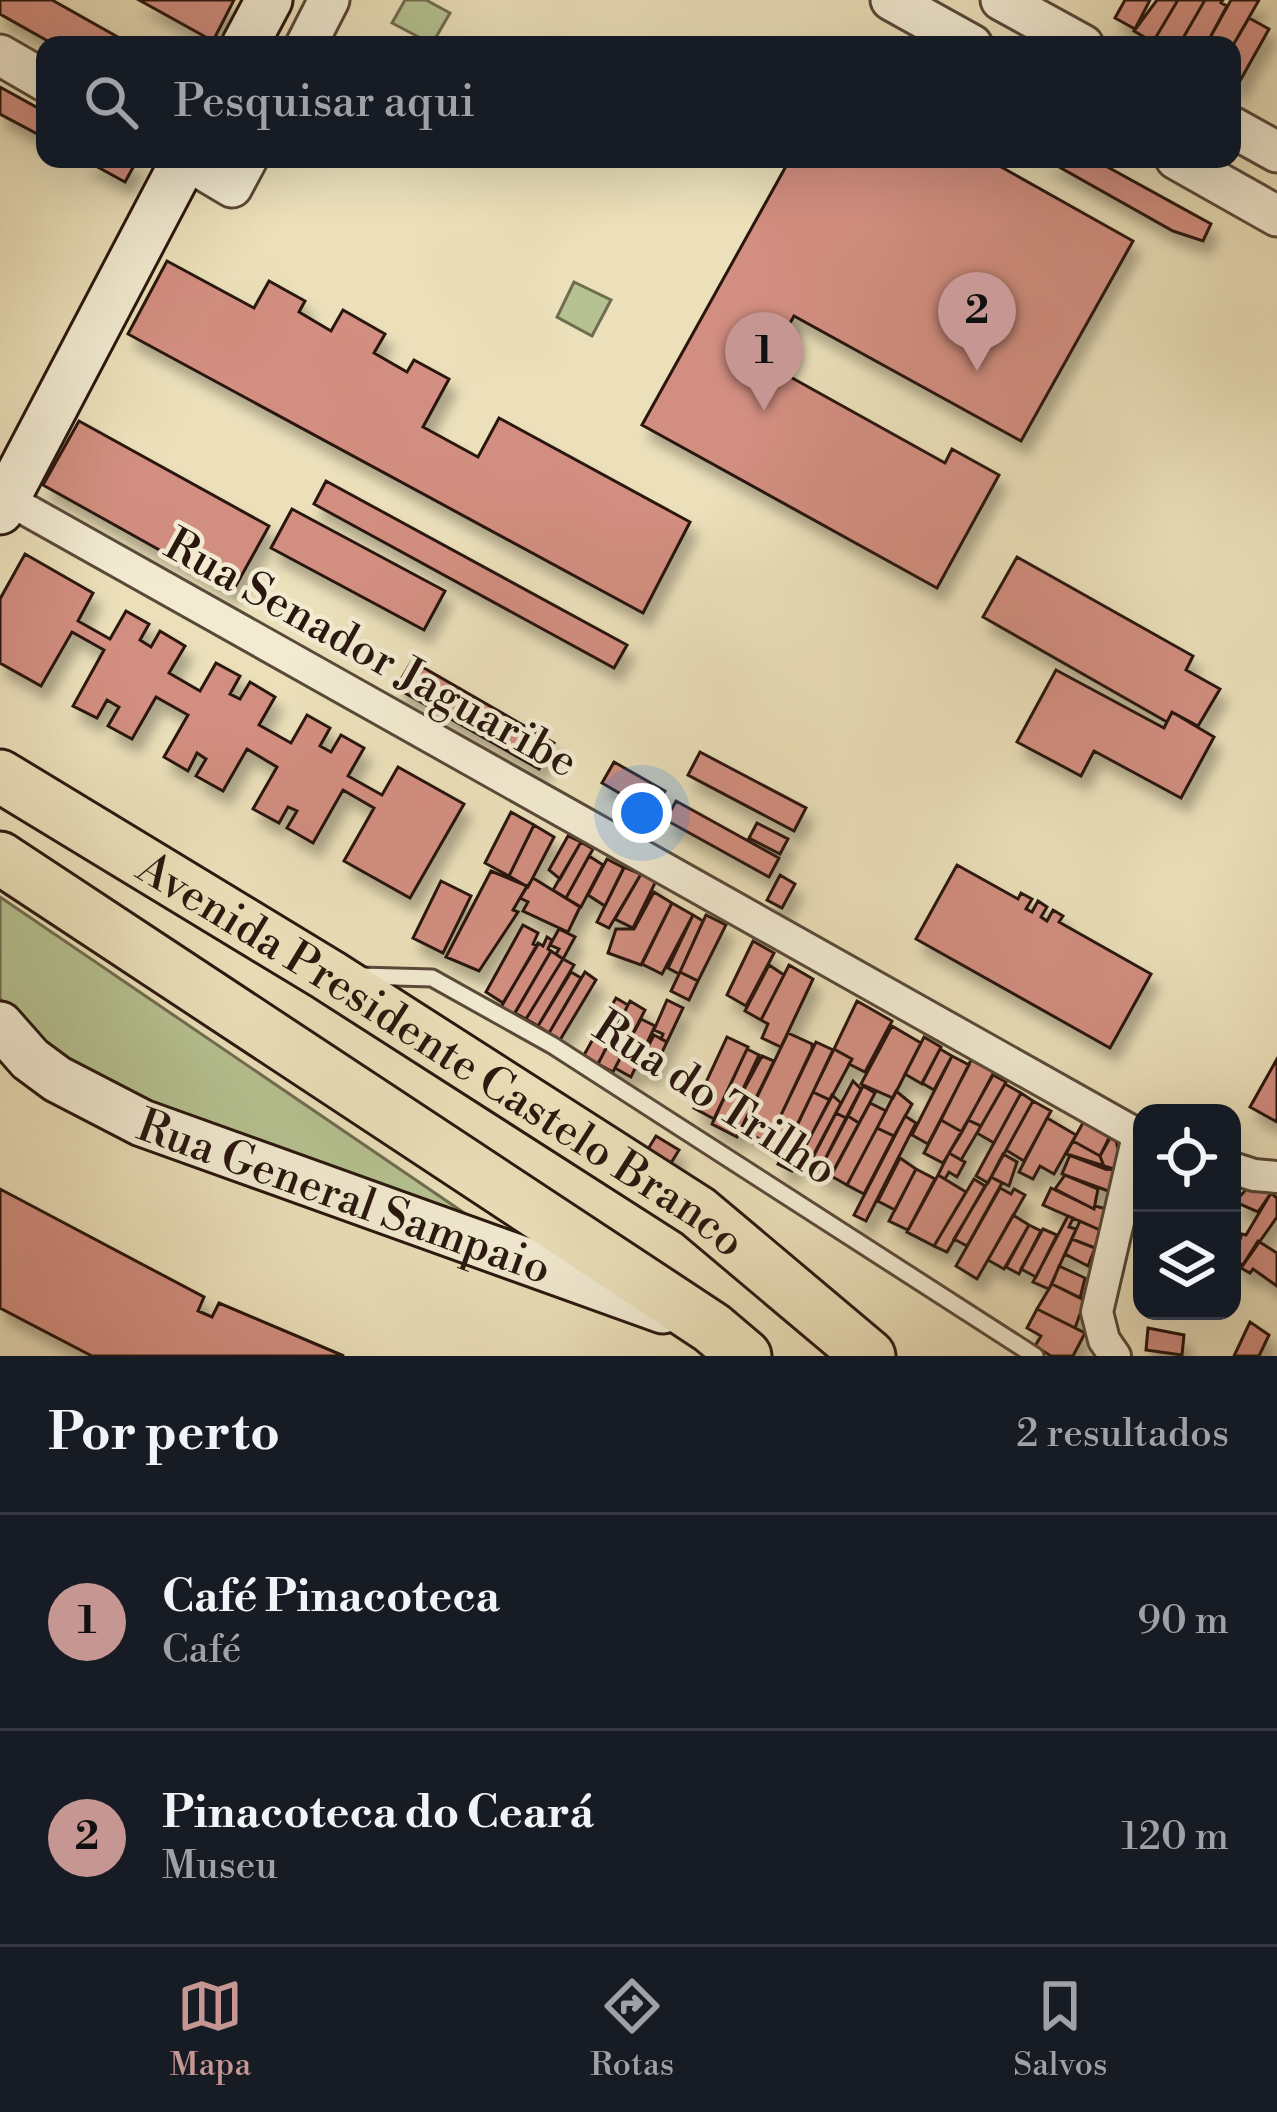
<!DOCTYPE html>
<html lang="pt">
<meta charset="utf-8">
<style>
:root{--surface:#171b24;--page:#20242c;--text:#f1f3f6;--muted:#9ea1a6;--line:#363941;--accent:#c59692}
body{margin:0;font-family:"Libre Bodoni",serif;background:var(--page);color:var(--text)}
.controls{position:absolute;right:36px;bottom:36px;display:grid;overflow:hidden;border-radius:24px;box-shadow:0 12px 48px #0002}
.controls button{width:108px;height:108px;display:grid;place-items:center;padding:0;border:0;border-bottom:3px solid var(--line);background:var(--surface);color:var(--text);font:60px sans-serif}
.you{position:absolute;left:642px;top:813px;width:42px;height:42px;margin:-30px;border:9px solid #fff;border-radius:50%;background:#1a73e8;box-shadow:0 0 0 18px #1a73e833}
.badge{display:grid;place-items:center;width:78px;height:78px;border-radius:50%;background:var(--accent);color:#111;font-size:39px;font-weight:700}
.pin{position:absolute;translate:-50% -99px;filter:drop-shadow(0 3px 6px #0008)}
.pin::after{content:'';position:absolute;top:63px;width:42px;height:36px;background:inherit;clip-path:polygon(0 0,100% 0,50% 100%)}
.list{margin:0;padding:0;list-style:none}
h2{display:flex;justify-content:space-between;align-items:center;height:156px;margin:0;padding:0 48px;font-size:51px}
h2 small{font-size:39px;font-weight:400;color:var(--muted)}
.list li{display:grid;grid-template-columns:78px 1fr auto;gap:36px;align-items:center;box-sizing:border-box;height:216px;padding:0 48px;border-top:3px solid var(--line)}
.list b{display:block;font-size:45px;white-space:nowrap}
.list p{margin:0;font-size:39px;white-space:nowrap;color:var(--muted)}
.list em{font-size:39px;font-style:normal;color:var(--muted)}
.icon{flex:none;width:66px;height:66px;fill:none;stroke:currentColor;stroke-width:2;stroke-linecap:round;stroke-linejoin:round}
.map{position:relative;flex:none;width:1277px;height:1356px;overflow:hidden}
.search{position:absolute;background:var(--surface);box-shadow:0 12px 48px #0002;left:36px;right:36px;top:36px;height:132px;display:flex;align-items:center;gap:30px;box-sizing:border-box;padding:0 42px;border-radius:24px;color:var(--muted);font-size:45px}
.sheet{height:588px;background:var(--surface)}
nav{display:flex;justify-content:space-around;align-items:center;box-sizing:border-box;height:168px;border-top:3px solid var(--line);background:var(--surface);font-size:33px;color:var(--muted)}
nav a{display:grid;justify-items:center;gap:6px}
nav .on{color:var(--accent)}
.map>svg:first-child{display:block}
.green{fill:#b6c291;stroke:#706c50;stroke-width:3}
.building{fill:#d28e80;stroke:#29170e;stroke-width:3;filter:url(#shadow)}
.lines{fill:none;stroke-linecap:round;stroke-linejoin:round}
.service-casing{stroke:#5a4939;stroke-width:21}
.minor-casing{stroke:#5a4939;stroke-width:36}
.tertiary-casing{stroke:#5a4939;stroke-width:45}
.secondary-casing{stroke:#29170e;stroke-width:51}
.primary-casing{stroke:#29170e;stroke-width:57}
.service{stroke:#f2ebd2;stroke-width:15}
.minor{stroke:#f2ebd2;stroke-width:30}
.tertiary{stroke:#f2ebd2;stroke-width:39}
.secondary{stroke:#f2ebd2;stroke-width:45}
.primary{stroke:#ebe0ba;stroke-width:51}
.labels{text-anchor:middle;stroke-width:9;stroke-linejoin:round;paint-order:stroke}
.street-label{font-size:45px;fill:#29170e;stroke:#f2ebd2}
</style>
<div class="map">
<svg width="1277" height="1356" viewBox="0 0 1277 1356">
<defs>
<filter id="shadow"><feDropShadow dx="7" dy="13" stdDeviation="6" flood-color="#0004"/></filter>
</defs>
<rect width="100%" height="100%" fill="#ebe0ba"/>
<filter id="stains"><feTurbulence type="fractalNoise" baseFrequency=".00167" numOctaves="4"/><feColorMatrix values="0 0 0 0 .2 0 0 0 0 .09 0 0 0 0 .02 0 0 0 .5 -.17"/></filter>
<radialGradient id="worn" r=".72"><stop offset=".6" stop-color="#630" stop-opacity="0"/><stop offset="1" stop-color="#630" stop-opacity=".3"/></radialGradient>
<path class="green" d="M 405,0 L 426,0 L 450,13 L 432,44 L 392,23 Z
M 574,282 L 611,300 L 592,336 L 557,317 Z
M 0,897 L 479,1223 C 416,1200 352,1177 288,1154 C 200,1123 55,1078 0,998 Z"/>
<path class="building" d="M 0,0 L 52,0 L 132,45 L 55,45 L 0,14 Z
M 139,0 L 234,0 L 213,41 Z
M 1125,0 L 1150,0 L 1135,29 L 1115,18 Z
M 1157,0 L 1178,0 L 1153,42 L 1134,31 Z
M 1178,0 L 1205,0 L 1179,45 L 1160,45 L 1153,42 Z
M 1205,0 L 1223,0 L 1221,3 L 1227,6 L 1206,45 L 1179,45 Z
M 1231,0 L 1259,0 L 1232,47 L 1206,45 Z
M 1249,18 L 1269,29 L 1236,88 L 1232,85 L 1232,47 Z
M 0,87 L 45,112 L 45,138 L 0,114 Z
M 83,159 L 131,159 L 136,162 L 125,182 Z
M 790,159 L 987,159 L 1133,241 L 1021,441 L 794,316 L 767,364 L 945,463 L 952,449 L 999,475 L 937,588 L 642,425 Z
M 1045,159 L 1093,159 L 1211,224 L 1203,241 L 1173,231 Z
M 167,261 L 254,308 L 269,281 L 305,301 L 299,312 L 331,331 L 343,310 L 385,334 L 374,353 L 407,372 L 414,360 L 449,379 L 423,427 L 478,457 L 499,418 L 690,522 L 643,613 L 128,334 Z
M 79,421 L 269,526 L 233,591 L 43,485 Z
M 326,481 L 627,645 L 614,668 L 314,504 Z
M 292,509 L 445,591 L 424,630 L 271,548 Z
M 25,554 L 93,593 L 78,621 L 110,639 L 126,611 L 149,624 L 140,640 L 151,647 L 160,631 L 185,646 L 169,673 L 200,691 L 216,663 L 240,676 L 230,694 L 240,699 L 250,682 L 275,697 L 259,725 L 291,743 L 307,715 L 330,728 L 320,746 L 331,752 L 341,735 L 364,748 L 348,776 L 382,795 L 398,767 L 464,804 L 410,898 L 344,861 L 374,808 L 343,790 L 313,843 L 287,828 L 297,811 L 288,807 L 279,823 L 253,809 L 277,767 L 247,749 L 223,791 L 196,776 L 206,759 L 197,753 L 188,771 L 164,757 L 188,715 L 156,697 L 132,739 L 108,726 L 119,707 L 107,700 L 97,718 L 73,706 L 104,650 L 72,632 L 41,686 L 0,663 L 0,599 Z
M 1017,557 L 1193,656 L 1186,670 L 1220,689 L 1198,726 L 1172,712 L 1167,722 L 983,617 Z
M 412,661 L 554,743 L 539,769 L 396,688 Z
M 1056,670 L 1164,728 L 1172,712 L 1214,737 L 1181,798 L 1094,751 L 1081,776 L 1017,742 Z
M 700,752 L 806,808 L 794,831 L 688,775 Z
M 614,762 L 665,791 L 652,812 L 602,783 Z
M 676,801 L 779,858 L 769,877 L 666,820 Z
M 511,812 L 534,825 L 509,876 L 485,863 Z
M 757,823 L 788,839 L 780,854 L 749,838 Z
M 534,825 L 554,837 L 528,887 L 509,876 Z
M 568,836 L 581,842 L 560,879 L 549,870 Z
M 581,842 L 593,849 L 566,898 L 553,890 Z
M 589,856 L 603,865 L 581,907 L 566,898 Z
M 607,859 L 624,868 L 605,906 L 588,895 Z
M 957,865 L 1018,899 L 1021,893 L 1032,899 L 1026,909 L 1032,912 L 1038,901 L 1047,907 L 1041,917 L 1047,921 L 1053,910 L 1063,916 L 1059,922 L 1151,974 L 1110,1048 L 916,939 Z
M 624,867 L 641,874 L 609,928 L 597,922 Z
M 491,871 L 527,886 L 513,910 L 518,912 L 479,971 L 446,957 Z
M 641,874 L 656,881 L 633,928 L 615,919 Z
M 780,875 L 795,884 L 782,908 L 767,900 Z
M 533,878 L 580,907 L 568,932 L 523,911 L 528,902 L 520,898 Z
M 441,881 L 471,896 L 443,953 L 413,938 Z
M 654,892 L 672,903 L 641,965 L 608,953 L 616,929 L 634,929 Z
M 672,903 L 693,915 L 662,974 L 642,964 Z
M 693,915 L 703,921 L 679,974 L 668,968 Z
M 706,915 L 726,925 L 698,981 L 680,972 Z
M 523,925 L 538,933 L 533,944 L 537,946 L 503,1003 L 486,992 Z
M 559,929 L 575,937 L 563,959 L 556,954 L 559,949 L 550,945 Z
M 547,937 L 552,940 L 548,949 L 551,951 L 513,1016 L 500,1009 L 538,943 L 543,946 Z
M 753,941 L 774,953 L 746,1006 L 727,995 Z
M 551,951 L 563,959 L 526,1019 L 515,1013 Z
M 563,959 L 574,965 L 538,1026 L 526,1019 Z
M 769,965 L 784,975 L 761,1020 L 745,1011 Z
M 789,965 L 813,979 L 781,1047 L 762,1038 L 768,1024 L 761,1020 Z
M 571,972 L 581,978 L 549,1033 L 538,1026 Z
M 585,972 L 596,980 L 560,1040 L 549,1033 Z
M 680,972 L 698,981 L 689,1000 L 671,991 Z
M 616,998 L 628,1005 L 598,1064 L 584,1055 Z
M 667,1000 L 683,1008 L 667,1042 L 661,1039 L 663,1034 L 654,1030 Z
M 630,1001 L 645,1010 L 613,1072 L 598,1064 Z
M 857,1001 L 892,1021 L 865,1072 L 849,1064 L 852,1059 L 834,1049 Z
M 641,1019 L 655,1026 L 631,1077 L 615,1068 Z
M 892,1026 L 921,1043 L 893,1098 L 861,1084 Z
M 788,1033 L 812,1044 L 812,1049 L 768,1143 L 741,1130 Z
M 654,1035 L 667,1042 L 652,1073 L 638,1066 Z
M 727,1037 L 748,1047 L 714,1119 L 694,1108 Z
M 924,1037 L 941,1047 L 922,1084 L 905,1074 Z
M 816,1042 L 833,1050 L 786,1149 L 769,1140 Z
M 747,1049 L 759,1055 L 736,1104 L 762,1056 L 774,1061 L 737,1137 L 712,1124 Z
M 834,1049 L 852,1059 L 830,1100 L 813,1092 Z
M 940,1049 L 952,1056 L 934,1090 L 922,1083 Z
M 952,1056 L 969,1065 L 928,1144 L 912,1135 Z
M 1277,1059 L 1277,1122 L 1250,1107 Z
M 971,1060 L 994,1072 L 962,1132 L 941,1120 Z
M 993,1075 L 1006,1082 L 981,1126 L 968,1120 Z
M 853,1081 L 861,1089 L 846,1118 L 836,1113 Z
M 1005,1084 L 1021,1093 L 994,1143 L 977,1133 Z
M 863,1086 L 875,1093 L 859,1123 L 848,1116 Z
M 896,1091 L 912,1104 L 894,1136 L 877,1128 Z
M 813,1092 L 830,1100 L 792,1171 L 778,1164 Z
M 1021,1093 L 1033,1101 L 988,1183 L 976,1176 Z
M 832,1095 L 841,1103 L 813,1156 L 803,1151 Z
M 1033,1101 L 1051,1111 L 1024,1161 L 1006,1150 Z
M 870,1103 L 886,1111 L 847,1185 L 831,1176 Z
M 836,1113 L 846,1118 L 820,1169 L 810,1163 Z
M 848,1116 L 859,1123 L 829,1179 L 818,1173 Z
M 905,1116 L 916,1123 L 866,1221 L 854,1215 Z
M 1047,1118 L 1076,1135 L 1054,1174 L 1040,1166 L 1033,1179 L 1019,1172 Z
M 941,1120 L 962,1132 L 943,1163 L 924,1153 Z
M 968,1120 L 981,1126 L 961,1160 L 949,1153 Z
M 1084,1121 L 1111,1134 L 1100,1156 L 1073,1141 Z
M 877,1128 L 894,1136 L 864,1194 L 847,1185 Z
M 656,1136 L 679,1150 L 671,1163 L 648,1149 Z
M 1110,1138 L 1116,1141 L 1120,1156 L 1117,1170 L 1105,1169 L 1100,1156 Z
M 1073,1141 L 1100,1156 L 1105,1169 L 1066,1154 Z
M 949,1153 L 965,1162 L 957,1177 L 949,1172 L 945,1179 L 938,1175 Z
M 1003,1154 L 1017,1162 L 1009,1186 L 991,1177 Z
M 1070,1155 L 1117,1170 L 1111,1192 L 1062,1174 Z
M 900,1158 L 916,1169 L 895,1210 L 878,1201 Z
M 916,1169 L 935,1179 L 908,1230 L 889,1221 Z
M 938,1175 L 966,1192 L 934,1246 L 907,1232 Z
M 1065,1175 L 1098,1189 L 1094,1209 L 1055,1189 Z
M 991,1177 L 1002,1183 L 967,1246 L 954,1239 Z
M 974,1179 L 985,1186 L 947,1252 L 934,1246 Z
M 1250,1185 L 1271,1193 L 1258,1212 L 1235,1202 Z
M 1000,1188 L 1011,1194 L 1014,1189 L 1025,1195 L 977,1279 L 956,1266 Z
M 1051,1188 L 1094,1209 L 1095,1206 L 1107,1209 L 1100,1230 L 1043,1205 Z
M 0,1189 L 204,1297 L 198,1311 L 212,1317 L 219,1303 L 344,1356 L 92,1356 L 0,1308 Z
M 1271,1193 L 1277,1198 L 1277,1217 L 1243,1265 L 1232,1260 L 1242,1234 L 1246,1235 Z
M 1013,1215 L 1029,1225 L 1004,1269 L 988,1260 Z
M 1068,1216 L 1073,1218 L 1069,1227 L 1076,1229 L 1049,1289 L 1033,1282 Z
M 1080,1221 L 1100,1230 L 1095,1248 L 1072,1239 Z
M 1029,1225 L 1041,1231 L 1019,1274 L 1006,1267 Z
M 1043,1229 L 1057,1235 L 1036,1277 L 1021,1269 Z
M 1072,1239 L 1095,1248 L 1088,1266 L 1065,1254 Z
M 1258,1241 L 1277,1253 L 1277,1286 L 1253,1269 L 1250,1273 L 1241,1268 Z
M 1059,1266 L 1085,1278 L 1080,1298 L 1052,1284 Z
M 1052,1284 L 1085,1300 L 1075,1328 L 1037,1309 Z
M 1037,1309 L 1085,1333 L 1073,1356 L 1051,1356 L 1035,1346 L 1041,1336 L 1027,1328 Z
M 1250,1322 L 1269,1335 L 1259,1356 L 1234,1356 Z
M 1148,1328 L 1184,1335 L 1182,1355 L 1146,1350 Z"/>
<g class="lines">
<g class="service-casing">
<path id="service" d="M 361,976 L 432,978 L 552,1045 L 1035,1356"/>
</g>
<g class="minor-casing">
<path id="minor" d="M 0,495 L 1142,1137
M 1232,1168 L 1254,1175 L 1277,1177
M 1115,1356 L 1104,1340 L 1097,1312 L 1138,1136"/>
</g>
<g class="tertiary-casing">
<path id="tertiary" d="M 891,0 L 972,45
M 1001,0 L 1083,45
M 306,45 L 329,0
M 0,55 L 45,81
M 1232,127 L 1277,152
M 185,159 L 232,187 L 247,159
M 1176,159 L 1277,216"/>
</g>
<g class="secondary-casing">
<g id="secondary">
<path d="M 245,45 L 269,0"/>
<path d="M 0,511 L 185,159"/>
<path id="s1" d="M 0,1025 L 30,1059 L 57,1079 L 142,1123 L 663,1310"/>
</g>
</g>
<g class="primary-casing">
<g id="primary">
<path id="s2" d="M 0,776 L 328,975 L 698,1212 L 869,1356"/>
<path d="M 0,858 L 712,1328 L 745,1356"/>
</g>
</g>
<use href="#service" class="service"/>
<use href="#minor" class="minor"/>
<use href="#tertiary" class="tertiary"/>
<use href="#secondary" class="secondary"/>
<use href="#primary" class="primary"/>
</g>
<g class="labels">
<g class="street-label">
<text transform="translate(372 652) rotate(29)" y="16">Rua Senador Jaguaribe</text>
<text dy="16" stroke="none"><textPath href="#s2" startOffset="522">Avenida Presidente Castelo Branco</textPath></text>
<text transform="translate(716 1097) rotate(33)" y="16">Rua do Trilho</text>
<text dy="16" stroke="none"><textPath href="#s1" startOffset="390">Rua General Sampaio</textPath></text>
</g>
</g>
<rect width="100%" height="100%" filter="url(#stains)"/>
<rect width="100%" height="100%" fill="url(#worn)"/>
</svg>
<div class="controls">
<button><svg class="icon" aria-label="locate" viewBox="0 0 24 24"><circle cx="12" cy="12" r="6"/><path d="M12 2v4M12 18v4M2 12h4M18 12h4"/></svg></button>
<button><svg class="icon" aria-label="layers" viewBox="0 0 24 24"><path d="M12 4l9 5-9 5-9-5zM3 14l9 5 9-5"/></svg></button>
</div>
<div class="you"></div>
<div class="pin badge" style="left:764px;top:411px">1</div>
<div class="pin badge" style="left:977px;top:371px">2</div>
<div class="search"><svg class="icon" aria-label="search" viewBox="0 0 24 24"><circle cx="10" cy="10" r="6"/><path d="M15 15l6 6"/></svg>Pesquisar aqui</div>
</div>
<section class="sheet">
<h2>Por perto<small>2 resultados</small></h2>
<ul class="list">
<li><span class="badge">1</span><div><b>Café Pinacoteca</b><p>Café</p></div><em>90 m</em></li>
<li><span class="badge">2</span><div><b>Pinacoteca do Ceará</b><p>Museu</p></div><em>120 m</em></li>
</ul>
</section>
<nav>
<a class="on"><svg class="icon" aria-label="map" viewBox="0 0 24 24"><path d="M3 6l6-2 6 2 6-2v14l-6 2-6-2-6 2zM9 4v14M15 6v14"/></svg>Mapa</a>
<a><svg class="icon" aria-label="directions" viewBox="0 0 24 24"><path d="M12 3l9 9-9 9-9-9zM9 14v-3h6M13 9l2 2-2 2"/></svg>Rotas</a>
<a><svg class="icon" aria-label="saved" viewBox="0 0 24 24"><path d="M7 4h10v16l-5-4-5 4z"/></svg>Salvos</a>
</nav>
